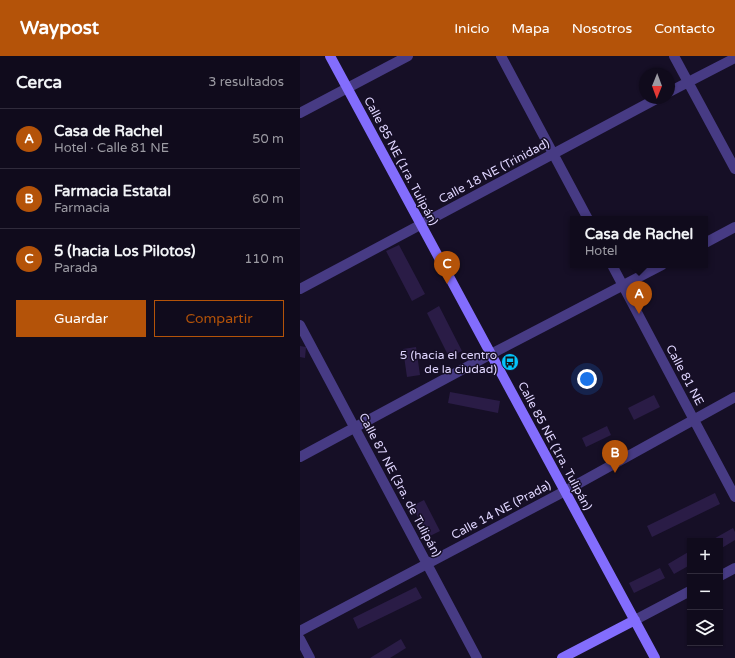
<!DOCTYPE html>
<html lang="es">
<meta charset="utf-8">
<style>
:root{--surface:#100b1c;--page:#1e1929;--text:#f1f3f6;--muted:#9c9ba3;--line:#302b3b;--accent:#b45309}
body{margin:0;font-family:"Varela Round",sans-serif;background:var(--page);color:var(--text)}
.controls{position:absolute;right:12px;bottom:12px;display:grid;overflow:hidden;border-radius:0px;box-shadow:0 1px 3px #0004}
.controls button{width:36px;height:36px;display:grid;place-items:center;padding:0;border:0;border-bottom:1px solid var(--line);background:var(--surface);color:var(--text);font:20px sans-serif}
.compass{position:absolute;left:339px;top:12px;width:36px;height:36px;border-radius:50%;background:var(--surface);box-shadow:0 1px 3px #0004;rotate:181deg}
.you{position:absolute;left:287px;top:323px;width:14px;height:14px;margin:-10px;border:3px solid #fff;border-radius:50%;background:#1a73e8;box-shadow:0 0 0 6px #1a73e833}
.badge{display:grid;place-items:center;width:26px;height:26px;border-radius:50%;background:var(--accent);color:#fff;font-size:13px;font-weight:700}
.pin{position:absolute;translate:-50% -33px;filter:drop-shadow(0 1px 2px #0008)}
.pin::after{content:'';position:absolute;top:21px;width:14px;height:12px;background:inherit;clip-path:polygon(0 0,100% 0,50% 100%)}
.popup{position:absolute;left:270px;top:160px;width:138px;height:52px;box-sizing:border-box;display:grid;place-content:center;border-radius:0px;background:var(--surface);filter:drop-shadow(0 1px 3px #0005);font-size:13px;white-space:nowrap;color:var(--muted)}
.popup b{font-size:15px;color:var(--text)}
.popup::after{content:'';position:absolute;left:50%;top:100%;margin-left:-8px;border:8px solid transparent;border-top-color:var(--surface)}
.list{margin:0;padding:0;list-style:none}
h2{display:flex;justify-content:space-between;align-items:center;height:52px;margin:0;padding:0 16px;font-size:17px}
h2 small{font-size:13px;font-weight:400;color:var(--muted)}
.list li{display:grid;grid-template-columns:26px 1fr auto;gap:12px;align-items:center;box-sizing:border-box;height:60px;padding:0 16px;border-top:1px solid var(--line)}
.list b{display:block;font-size:15px;white-space:nowrap}
.list p{margin:0;font-size:13px;white-space:nowrap;color:var(--muted)}
.list em{font-size:13px;font-style:normal;color:var(--muted)}
.actions{display:flex;gap:8px;padding:12px 16px}
.actions a{flex:1;padding:9px 0;border:1px solid var(--accent);border-radius:0px;text-align:center;font-size:14px;color:var(--accent)}
.actions .main{background:var(--accent);color:#fff}
.icon{flex:none;width:22px;height:22px;fill:none;stroke:currentColor;stroke-width:2;stroke-linecap:round;stroke-linejoin:round}
.map{position:relative;flex:none;width:435px;height:602px;overflow:hidden}
header{display:flex;align-items:center;gap:24px;box-sizing:border-box;height:56px;padding:0 20px;background:var(--accent);color:#fff}
header strong{font-size:19px}
nav{display:flex;gap:22px;margin-inline-start:auto;font-size:14px}
main{display:flex}
aside{flex:1;background:var(--surface)}
.map>svg:first-child{display:block}
.building{fill:#2a1c46}
.lines{fill:none;stroke-linecap:round;stroke-linejoin:round}
.street{stroke:#473b84;stroke-width:10}
.secondary{stroke:#836dfd;stroke-width:10}
.labels{text-anchor:middle;stroke-width:3;stroke-linejoin:round;paint-order:stroke}
.street-label{font-size:12px;fill:#dfd5fe;stroke:#160f26}
.poi-label{font-size:12px;fill:#dfd5fe;stroke:#160f26;text-anchor:end}
</style>
<header>
<strong>Waypost</strong>
<nav><a>Inicio</a><a>Mapa</a><a>Nosotros</a><a>Contacto</a></nav>
</header>
<main>
<aside>
<h2>Cerca<small>3 resultados</small></h2>
<ul class="list">
<li><span class="badge">A</span><div><b>Casa de Rachel</b><p>Hotel · Calle 81 NE</p></div><em>50 m</em></li>
<li><span class="badge">B</span><div><b>Farmacia Estatal</b><p>Farmacia</p></div><em>60 m</em></li>
<li><span class="badge">C</span><div><b>5 (hacia Los Pilotos)</b><p>Parada</p></div><em>110 m</em></li>
</ul>
<div class="actions"><a class="main">Guardar</a><a>Compartir</a></div>
</aside>
<div class="map">
<svg width="435" height="602" viewBox="0 0 435 602">
<rect width="100%" height="100%" fill="#160f26"/>
<path class="building" d="M 99,189 L 125,238 L 112,245 L 86,195 Z
M 139,250 L 162,295 L 149,301 L 127,257 Z
M 0,290 L 6,291 L 5,302 L 0,301 Z
M 116,291 L 120,319 L 107,321 L 103,293 Z
M 150,336 L 200,345 L 198,357 L 148,347 Z
M 354,339 L 360,351 L 334,364 L 328,352 Z
M 307,370 L 311,379 L 286,391 L 282,382 Z
M 415,437 L 420,448 L 352,481 L 347,470 Z
M 124,444 L 140,475 L 128,481 L 112,450 Z
M 433,472 L 435,476 L 435,484 L 420,493 L 420,485 L 410,485 Z
M 390,495 L 390,509 L 374,518 L 368,508 Z
M 360,512 L 365,522 L 334,537 L 329,527 Z
M 116,531 L 122,542 L 58,573 L 53,562 Z
M 101,583 L 106,592 L 90,602 L 70,602 Z"/>
<g class="lines">
<path class="street" d="M 201,0 L 288,163
M 374,0 L 435,113
M 369,36 L 435,2
M 0,57 L 108,0
M 405,187 L 435,171
M 312,209 L 394,364 L 435,441
M 0,233 L 358,42
M 0,269 L 177,602
M 0,401 L 191,298 L 362,209
M 420,520 L 435,512
M 335,564 L 390,535
M 0,575 L 265,435 L 435,341
M 0,583 L 10,602"/>
<path class="secondary" d="M 30,0 L 355,602
M 262,602 L 335,564"/>
</g>
<defs>
<g id="bus-disc" transform="scale(0.9)"><circle r="9.5" fill="#04c3fb" stroke="#160f26"/><path d="M-5-6H5V4H4V6H2V4H-2V6H-4V4H-5ZM-3.5-4V0h7V-4ZM-3.5 1.2v1.5H-2V1.2ZM2 1.2v1.5H3.5V1.2Z" fill="#111"/></g>
</defs>
<g fill-rule="evenodd">
<use href="#bus-disc" x="210" y="306"/>
</g>
<g class="labels">
<g class="street-label">
<text transform="translate(101 105) rotate(62)" y="4">Calle 85 NE (1ra. Tulipán)</text>
<text transform="translate(194 115) rotate(-28)" y="4">Calle 18 NE (Trinidad)</text>
<text transform="translate(385 319) rotate(62)" y="4">Calle 81 NE</text>
<text transform="translate(255 390) rotate(62)" y="4">Calle 85 NE (1ra. Tulipán)</text>
<text transform="translate(100 429) rotate(62)" y="4">Calle 87 NE (3ra. de Tulipán)</text>
<text transform="translate(201 454) rotate(-28)" y="4">Calle 14 NE (Prada)</text>
</g>
<g class="poi-label">
<text x="197" y="303">5 (hacia el centro<tspan x="197" dy="14">de la ciudad)</tspan></text>
</g>
</g>
</svg>
<div class="controls">
<button>+</button>
<button>−</button>
<button><svg class="icon" aria-label="layers" viewBox="0 0 24 24"><path d="M12 4l9 5-9 5-9-5zM3 14l9 5 9-5"/></svg></button>
</div>
<svg class="compass" viewBox="-18 -18 36 36"><path d="M0-13l5 13h-10z" fill="#e53935"/><path d="M0 13l5-13h-10z" fill="#9c9ba3"/></svg>
<div class="you"></div>
<div class="pin badge" style="left:339px;top:258px">A</div>
<div class="popup"><b>Casa de Rachel</b>Hotel</div>
<div class="pin badge" style="left:315px;top:417px">B</div>
<div class="pin badge" style="left:147px;top:228px">C</div>
</div>
</main>
